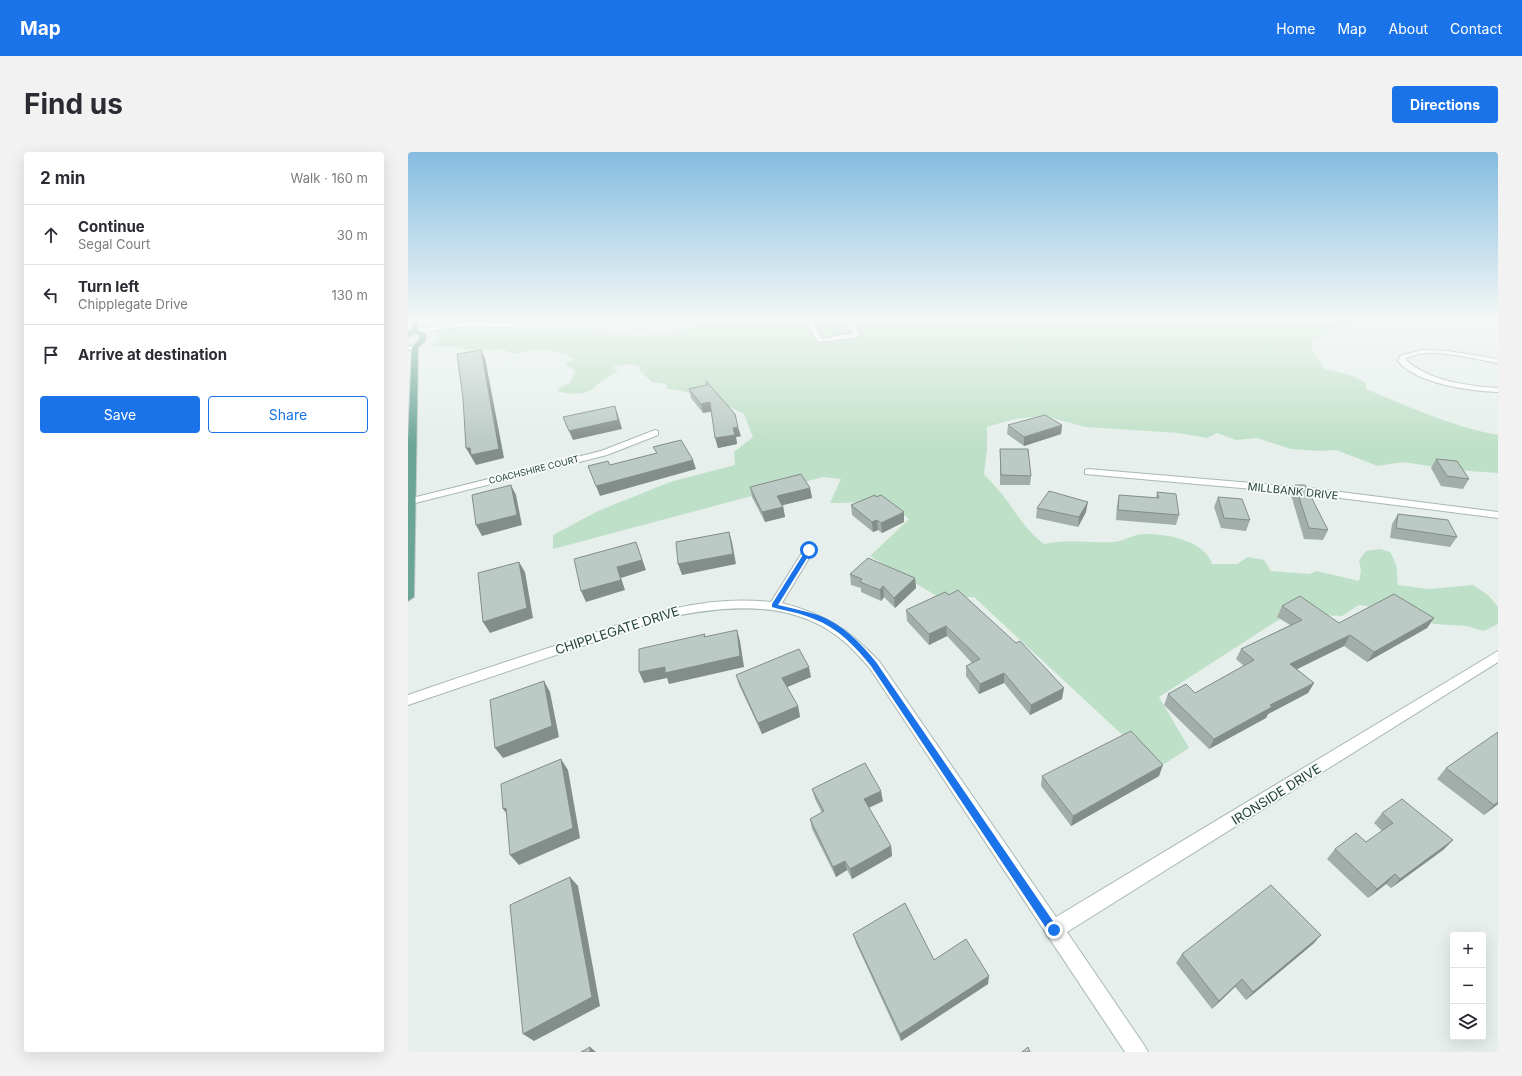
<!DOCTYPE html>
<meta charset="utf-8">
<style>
:root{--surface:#fff;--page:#f2f2f3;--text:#2b2b33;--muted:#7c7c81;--line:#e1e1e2;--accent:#1a73e8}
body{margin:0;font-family:Inter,sans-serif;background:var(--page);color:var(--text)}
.controls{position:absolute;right:12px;bottom:12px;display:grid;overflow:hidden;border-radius:4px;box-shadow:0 4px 16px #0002}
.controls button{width:36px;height:36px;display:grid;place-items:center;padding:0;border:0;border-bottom:1px solid var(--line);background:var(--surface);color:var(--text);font:20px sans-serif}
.stop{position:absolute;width:12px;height:12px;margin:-9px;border:3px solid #1a73e8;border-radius:50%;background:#fff}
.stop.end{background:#1a73e8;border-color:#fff;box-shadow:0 1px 4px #0008}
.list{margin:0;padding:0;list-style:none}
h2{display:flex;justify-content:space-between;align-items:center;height:52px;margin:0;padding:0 16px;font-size:17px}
h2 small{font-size:13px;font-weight:400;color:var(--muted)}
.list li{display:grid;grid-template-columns:26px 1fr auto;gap:12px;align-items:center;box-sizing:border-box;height:60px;padding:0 16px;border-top:1px solid var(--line)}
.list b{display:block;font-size:15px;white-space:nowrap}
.list p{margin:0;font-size:13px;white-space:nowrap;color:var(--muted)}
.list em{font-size:13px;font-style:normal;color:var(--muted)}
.actions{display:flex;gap:8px;padding:12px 16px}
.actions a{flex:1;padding:9px 0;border:1px solid var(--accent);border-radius:4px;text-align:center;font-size:14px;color:var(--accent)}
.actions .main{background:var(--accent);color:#fff}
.icon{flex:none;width:22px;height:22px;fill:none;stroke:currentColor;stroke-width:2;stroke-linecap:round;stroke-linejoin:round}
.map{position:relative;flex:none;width:1090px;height:900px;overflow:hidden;border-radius:4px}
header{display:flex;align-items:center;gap:24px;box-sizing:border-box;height:56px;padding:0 20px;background:var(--accent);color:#fff}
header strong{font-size:19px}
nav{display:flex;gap:22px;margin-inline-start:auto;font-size:14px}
.intro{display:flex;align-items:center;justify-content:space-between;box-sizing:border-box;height:96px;padding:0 24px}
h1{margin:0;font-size:28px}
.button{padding:10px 18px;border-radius:4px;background:var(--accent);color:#fff;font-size:14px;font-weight:700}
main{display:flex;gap:24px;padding:0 24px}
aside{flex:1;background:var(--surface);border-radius:4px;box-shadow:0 4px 16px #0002}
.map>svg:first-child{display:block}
.green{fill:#bfe0c8}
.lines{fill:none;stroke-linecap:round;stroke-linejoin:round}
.minor-casing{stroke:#a8b8b2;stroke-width:2}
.major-casing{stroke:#c2cac8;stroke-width:2}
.minor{fill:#fff;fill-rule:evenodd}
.major{fill:#6aa596;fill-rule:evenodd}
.wall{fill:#a1aea9}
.shaded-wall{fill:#838d89}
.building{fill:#bbcac4;stroke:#838d89}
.route{fill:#1a73e8}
.labels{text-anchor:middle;stroke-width:3.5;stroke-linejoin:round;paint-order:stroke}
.far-street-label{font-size:9px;fill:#24423a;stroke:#f7fbf9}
.street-label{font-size:11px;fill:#24423a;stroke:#f7fbf9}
.near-street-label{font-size:13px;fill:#24423a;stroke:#f7fbf9}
</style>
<header>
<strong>Map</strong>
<nav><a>Home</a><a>Map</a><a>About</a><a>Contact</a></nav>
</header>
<div class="intro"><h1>Find us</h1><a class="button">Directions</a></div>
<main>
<aside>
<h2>2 min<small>Walk · 160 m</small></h2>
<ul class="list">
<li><svg class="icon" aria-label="ahead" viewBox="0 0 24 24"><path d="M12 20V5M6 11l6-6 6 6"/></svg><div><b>Continue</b><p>Segal Court</p></div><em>30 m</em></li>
<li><svg class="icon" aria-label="left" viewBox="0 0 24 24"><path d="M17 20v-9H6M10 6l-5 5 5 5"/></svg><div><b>Turn left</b><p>Chipplegate Drive</p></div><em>130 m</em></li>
<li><svg class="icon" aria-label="arrive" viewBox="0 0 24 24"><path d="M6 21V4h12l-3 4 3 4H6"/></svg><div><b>Arrive at destination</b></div></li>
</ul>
<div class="actions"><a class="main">Save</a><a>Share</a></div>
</aside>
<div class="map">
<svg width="1090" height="900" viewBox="0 0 1090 900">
<rect width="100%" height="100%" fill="#e6efeb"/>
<path class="green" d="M 301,166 L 967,166 L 926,177 L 904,188 L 904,197 L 916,217 L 943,223 L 958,231 L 958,237 C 1001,255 1045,275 1090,283 L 1090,321 L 1047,318 L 995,310 L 970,314 L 928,298 L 913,299 L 883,297 L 849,286 L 828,288 L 809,281 L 799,286 L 771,281 L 677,275 L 637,264 L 606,267 L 579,275 L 579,297 L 576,322 C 584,331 593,340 600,350 C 611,366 620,380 636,392 C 659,387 681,391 704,390 C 715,390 725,382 736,382 C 758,381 798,389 804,412 L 829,412 L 840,405 L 856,408 L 863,419 L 901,422 L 909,419 L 951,429 L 953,419 L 951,408 L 958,399 L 972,397 L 982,400 C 991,416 988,416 990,433 L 1021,437 L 1065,433 L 1080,443 L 1090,455 L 1090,472 L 1076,479 L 1059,474 L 1026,472 L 1010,462 L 951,453 L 934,464 L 913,463 L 889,456 L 751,545 L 781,596 L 750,616 L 566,445 L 532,446 L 462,404 L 501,367 L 479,350 L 422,351 L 433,327 L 415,325 L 145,397 L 145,383 L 190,359 L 262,330 L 327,313 L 326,300 L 345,285 L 336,262 C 311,249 286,239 258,237 L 259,232 L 244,230 L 231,218 L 233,215 C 223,210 215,213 205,215 L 210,218 C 204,224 198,226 191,231 C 189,233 187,235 184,237 C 175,244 160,242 149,239 L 151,236 L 162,231 L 167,218 L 158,214 L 159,210 L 167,207 C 157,201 143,198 130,198 C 120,198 105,206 96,197 L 58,198 C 47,191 33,198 21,193 L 30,188 L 30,180 L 37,177 L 153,177 L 232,184 L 264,182 L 300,170 Z"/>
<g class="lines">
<g class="minor-casing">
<path id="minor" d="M 396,166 L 402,166 L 414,187 L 445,181 L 435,166 L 441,166 L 452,182 L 446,186 L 410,190 Z
M 58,170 L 105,171 L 108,173 L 105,175 L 58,174 L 7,181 L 4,179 L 7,177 Z
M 7,193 L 10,195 L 9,196 L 0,198 L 0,194 Z
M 1014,198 L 1040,199 L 1090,207 L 1090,211 C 1062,207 1025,194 998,206 L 998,208 C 1021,229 1060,234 1090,236 L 1090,240 C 1062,239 1009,232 990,209 L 992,204 Z
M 247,278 L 250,279 L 250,283 L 199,303 L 3,352 L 0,351 L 0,347 L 193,299 Z
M 680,317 L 901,336 L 1090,360 L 1090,366 L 901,342 L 677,322 L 677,318 Z
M 401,395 L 406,398 L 374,451 C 418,463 439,476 471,509 L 648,765 L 1090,499 L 1090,510 L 659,780 L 736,893 L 740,900 L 717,900 L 461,515 C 454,508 448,500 440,493 C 389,446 319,453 257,466 L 0,553 L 0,543 C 53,525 106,507 159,490 C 228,467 288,442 363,450 L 397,396 Z"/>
</g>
<g class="major-casing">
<path id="major" d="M 5,166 L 11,166 L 10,178 L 18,182 L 17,189 L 10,196 L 6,445 L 0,449 L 0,289 L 4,195 L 11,188 L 12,183 L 7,181 L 0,185 L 0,180 L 4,178 Z"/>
</g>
<use href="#minor" class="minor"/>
<use href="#major" class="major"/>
</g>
<path class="wall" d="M 281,237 L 333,284 L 328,285 L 329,292 L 310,296 L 303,260 L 295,261 L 283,246 Z
M 600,273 L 654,273 L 653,282 L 616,294 L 599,282 Z
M 592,297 L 623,324 L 622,333 L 592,333 Z
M 1028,307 L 1061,327 L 1055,337 L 1033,334 L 1023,316 Z
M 887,333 L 920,378 L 915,388 L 896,387 L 883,343 Z
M 342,335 L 402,336 L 404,346 L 375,353 L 377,365 L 357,370 L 344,345 Z
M 749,340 L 771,363 L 768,373 L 708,368 L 709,353 L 711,343 L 748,346 Z
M 810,345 L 842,368 L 838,379 L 813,376 L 806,355 Z
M 443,353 L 496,370 L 474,381 L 470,378 L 465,380 L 444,363 Z
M 629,356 L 678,360 L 670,375 L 628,366 Z
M 990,362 L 1049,385 L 1042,395 L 982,386 L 984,372 Z
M 442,422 L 507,426 L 508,436 L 487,456 L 476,445 L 473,449 L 453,440 L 453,436 L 443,433 Z
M 537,440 L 654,547 L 622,563 L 596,531 L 571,542 L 558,524 L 558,514 L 564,511 L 539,484 L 521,493 L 499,469 L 498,458 Z
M 874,454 L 931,471 L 1026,466 L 1019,476 L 959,510 L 936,494 L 889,517 L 906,531 L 900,541 L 860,562 L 858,566 L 801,597 L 756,553 L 760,542 L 787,541 L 836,514 L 828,507 L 833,497 L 882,473 L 869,465 Z
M 328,523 L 403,525 L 379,535 L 390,554 L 392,565 L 354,582 L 331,533 Z
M 1038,616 L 1090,652 L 1076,663 L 1029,627 Z
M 634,624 L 751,624 L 663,674 L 633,634 Z
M 404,637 L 475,649 L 461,656 L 483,694 L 484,704 L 444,727 L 439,718 L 428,725 L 404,677 L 402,667 L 414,661 L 407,647 Z
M 974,661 L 1045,688 L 1035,698 L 983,736 L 978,732 L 960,746 L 919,707 L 927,697 L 958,690 L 974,679 L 966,671 Z
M 445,782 L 526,808 L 580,832 L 493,889 L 448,791 Z
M 913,783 L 905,792 L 838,848 L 827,835 L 804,857 L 768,811 L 774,802 Z"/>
<path class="shaded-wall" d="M 73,198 L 77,206 L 96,306 L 68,313 L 58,296 L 62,296 Z
M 302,250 L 304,259 L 295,261 L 293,252 Z
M 207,254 L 210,263 L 214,277 L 165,288 L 161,279 Z
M 654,273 L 653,282 L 616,294 L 616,285 Z
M 330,275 L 333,284 L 328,285 L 329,292 L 310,296 L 307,286 L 325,276 Z
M 285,308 L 288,317 L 192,344 L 188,334 Z
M 103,333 L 108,343 L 114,373 L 74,384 L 68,373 Z
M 402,336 L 404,346 L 371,354 L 369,344 Z
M 680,350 L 678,360 L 670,375 L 671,365 Z
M 375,355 L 377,365 L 357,370 L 354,360 Z
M 496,360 L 496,370 L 474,381 L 473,371 Z
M 469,368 L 470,378 L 465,380 L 464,370 Z
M 321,380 L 324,390 L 328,412 L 274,423 L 270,412 Z
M 228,390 L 238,418 L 213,426 L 217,438 L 178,450 L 173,439 L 209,415 Z
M 111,410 L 117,420 L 125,466 L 82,481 L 75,470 Z
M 507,426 L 508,436 L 487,456 L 486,446 Z
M 475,434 L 476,445 L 473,449 L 472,438 Z
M 1026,466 L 1019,476 L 959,510 L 966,500 Z
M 538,474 L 539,484 L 521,493 L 521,482 Z
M 329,478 L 332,489 L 336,515 L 261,532 L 259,526 L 236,531 L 231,520 Z
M 942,483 L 936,494 L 877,523 L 882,512 Z
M 401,515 L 403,525 L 377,536 L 374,526 Z
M 596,521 L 596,531 L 571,542 L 572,532 Z
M 136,529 L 142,540 L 151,585 L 95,606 L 87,596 Z
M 906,531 L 900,541 L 860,562 L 858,566 L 801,597 L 806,587 L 862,553 Z
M 656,536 L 654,547 L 622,563 L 623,553 Z
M 390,554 L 392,565 L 354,582 L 350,571 Z
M 153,607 L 160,618 L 172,686 L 111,713 L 102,703 Z
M 755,613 L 751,624 L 663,674 L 665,664 Z
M 473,639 L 475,649 L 458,657 L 456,647 Z
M 1090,650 L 1090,652 L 1076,663 L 1086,653 Z
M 98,656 L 103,667 L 95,657 Z
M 1045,688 L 1035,698 L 983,736 L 992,727 Z
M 483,694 L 484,704 L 444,727 L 442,717 Z
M 437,709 L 439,718 L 428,725 L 425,715 Z
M 987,722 L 978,732 L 960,746 L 969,737 Z
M 162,725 L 170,734 L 192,854 L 126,889 L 115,882 Z
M 913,783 L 905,792 L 838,848 L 845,840 Z
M 581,824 L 580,832 L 493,889 L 492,882 Z
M 834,827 L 827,835 L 804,857 L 811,849 Z
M 182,895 L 188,900 L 182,900 Z"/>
<path class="building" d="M 73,198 L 91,297 L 63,303 L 62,296 L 58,296 L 55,246 L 49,202 Z
M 298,229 L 327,262 L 330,275 L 325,276 L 327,283 L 307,286 L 302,250 L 293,252 L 281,237 L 299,233 Z
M 207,254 L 210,268 L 161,279 L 155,265 Z
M 637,263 L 654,273 L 616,285 L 600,273 Z
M 273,288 L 285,308 L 188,334 L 180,314 L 200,309 L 202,313 L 249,301 L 245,295 Z
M 592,297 L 620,297 L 623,324 L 593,323 Z
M 1028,307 L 1049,309 L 1061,327 L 1039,324 Z
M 393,322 L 402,336 L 369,344 L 375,355 L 354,360 L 342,335 Z
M 103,333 L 109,363 L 68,373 L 64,343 Z
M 887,333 L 897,333 L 920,378 L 901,376 Z
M 641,339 L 680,350 L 671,365 L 629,356 Z
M 749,340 L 768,342 L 771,363 L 710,358 L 711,343 L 751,346 Z
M 467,343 L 468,345 L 473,343 L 496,360 L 473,371 L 469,368 L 464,370 L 443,353 Z
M 810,345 L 834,347 L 842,368 L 816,366 Z
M 990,362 L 1040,368 L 1049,385 L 988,376 Z
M 321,380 L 325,402 L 270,412 L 268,390 Z
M 228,390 L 234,408 L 209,415 L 213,428 L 173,439 L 166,407 Z
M 460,406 L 507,426 L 486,446 L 475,434 L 472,438 L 452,430 L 454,427 L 442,422 Z
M 111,410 L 119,456 L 75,470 L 70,421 Z
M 550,438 L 608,491 L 612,489 L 656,536 L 623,553 L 596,521 L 572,532 L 558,514 L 572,507 L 538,474 L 521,482 L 498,458 L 537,440 L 541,443 Z
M 986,442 L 1026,466 L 966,500 L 942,483 L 882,512 L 906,531 L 862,553 L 864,555 L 806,587 L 760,542 L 778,532 L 787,541 L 846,508 L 833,497 L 894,468 L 874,454 L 892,444 L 931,471 Z
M 329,478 L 332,504 L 257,521 L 257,515 L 231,520 L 231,497 L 297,482 L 296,485 Z
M 391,497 L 401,515 L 374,526 L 390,554 L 350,571 L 328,523 Z
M 136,529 L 144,574 L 87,596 L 82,548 Z
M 723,579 L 755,613 L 665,664 L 634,624 Z
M 1090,580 L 1090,650 L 1086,653 L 1038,616 Z
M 153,607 L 165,676 L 102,703 L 98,656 L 95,657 L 93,632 Z
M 457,611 L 473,639 L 456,647 L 483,694 L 442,717 L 437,709 L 425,715 L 402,667 L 416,659 L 404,637 Z
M 994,647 L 1045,688 L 992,727 L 987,722 L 969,737 L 927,697 L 948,681 L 958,690 L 985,671 L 974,661 Z
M 162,725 L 184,845 L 115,882 L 102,753 Z
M 863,733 L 913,783 L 845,840 L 834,827 L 811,849 L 774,802 Z
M 497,751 L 526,808 L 558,787 L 581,824 L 492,882 L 445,782 Z
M 182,895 L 182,900 L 173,900 Z
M 620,895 L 622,900 L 614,900 Z"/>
<linearGradient id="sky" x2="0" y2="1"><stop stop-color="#84bce0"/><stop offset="0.57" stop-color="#f4f8f6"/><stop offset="1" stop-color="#f4f8f6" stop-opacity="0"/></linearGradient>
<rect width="1090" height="292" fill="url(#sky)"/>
<path class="route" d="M 401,396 L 404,398 L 370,453 C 383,456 397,459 410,463 C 434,472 453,491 468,510 L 649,775 L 651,778 L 649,782 L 646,783 L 642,782 L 463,514 C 448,495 430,476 406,467 C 393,461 378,459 364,455 L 364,452 L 398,398 Z"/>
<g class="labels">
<g class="far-street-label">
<text transform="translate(126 318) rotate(-14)" y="3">COACHSHIRE COURT</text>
</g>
<g class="street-label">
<text transform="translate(885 339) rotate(6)" y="4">MILLBANK DRIVE</text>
</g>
<g class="near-street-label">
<text transform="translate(209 478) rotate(-18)" y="5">CHIPPLEGATE DRIVE</text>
<text transform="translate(868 642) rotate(-32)" y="5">IRONSIDE DRIVE</text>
</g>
</g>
</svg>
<div class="controls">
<button>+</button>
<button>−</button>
<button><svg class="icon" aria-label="layers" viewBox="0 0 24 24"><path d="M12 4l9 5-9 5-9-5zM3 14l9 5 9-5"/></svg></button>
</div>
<div class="stop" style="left:401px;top:398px"></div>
<div class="stop end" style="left:646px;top:778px"></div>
</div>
</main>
